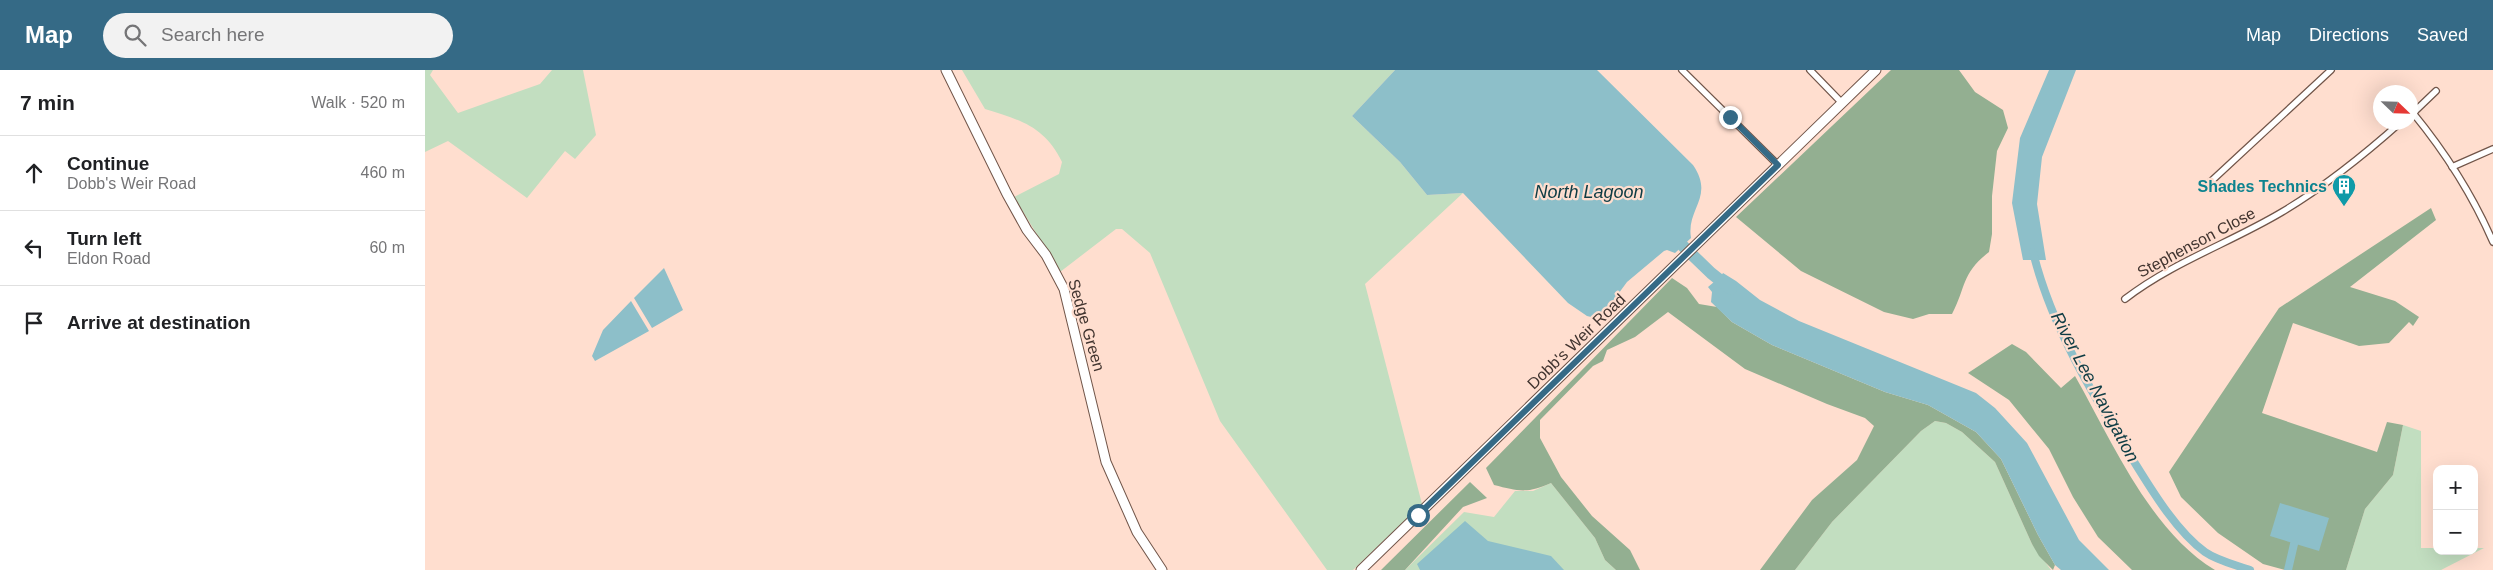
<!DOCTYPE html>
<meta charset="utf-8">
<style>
:root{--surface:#fff;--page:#f2f2f2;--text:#202124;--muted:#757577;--line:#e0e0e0;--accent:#356a86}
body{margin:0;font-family:Arial,sans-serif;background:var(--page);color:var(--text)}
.controls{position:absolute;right:15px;bottom:15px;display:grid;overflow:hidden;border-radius:10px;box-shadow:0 5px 20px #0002}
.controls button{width:45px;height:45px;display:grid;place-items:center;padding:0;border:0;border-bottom:1px solid var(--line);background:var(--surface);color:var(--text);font:25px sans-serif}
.compass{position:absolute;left:1948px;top:15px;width:45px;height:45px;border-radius:50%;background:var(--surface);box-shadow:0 5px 20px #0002;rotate:113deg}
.stop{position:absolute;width:15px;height:15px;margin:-11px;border:4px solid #356a86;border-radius:50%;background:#fff}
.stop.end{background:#356a86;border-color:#fff;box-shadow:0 1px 5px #0008}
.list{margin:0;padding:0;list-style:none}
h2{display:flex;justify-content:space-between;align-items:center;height:65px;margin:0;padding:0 20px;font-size:21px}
h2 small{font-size:16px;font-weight:400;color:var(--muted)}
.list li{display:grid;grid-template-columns:32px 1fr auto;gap:15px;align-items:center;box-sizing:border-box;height:75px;padding:0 20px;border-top:1px solid var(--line)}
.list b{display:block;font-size:19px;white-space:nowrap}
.list p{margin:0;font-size:16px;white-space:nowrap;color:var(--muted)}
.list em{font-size:16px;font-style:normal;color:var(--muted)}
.icon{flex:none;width:28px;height:28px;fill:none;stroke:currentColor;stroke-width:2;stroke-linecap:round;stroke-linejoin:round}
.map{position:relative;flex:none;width:2068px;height:500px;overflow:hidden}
header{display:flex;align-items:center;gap:30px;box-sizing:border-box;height:70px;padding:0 25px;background:var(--accent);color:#fff}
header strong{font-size:24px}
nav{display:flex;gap:28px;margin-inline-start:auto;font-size:18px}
.search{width:350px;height:45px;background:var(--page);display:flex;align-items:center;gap:12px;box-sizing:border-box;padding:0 18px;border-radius:28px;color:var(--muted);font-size:19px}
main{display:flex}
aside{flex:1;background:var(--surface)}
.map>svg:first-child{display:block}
.green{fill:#c2dec0}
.forest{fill:#93af91}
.water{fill:#8dbfc9}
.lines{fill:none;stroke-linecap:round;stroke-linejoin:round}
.canal{stroke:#8dbfc9;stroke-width:8}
.river{stroke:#8dbfc9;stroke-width:12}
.street-casing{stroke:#715549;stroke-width:8}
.secondary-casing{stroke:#715549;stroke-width:11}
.street{stroke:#fff;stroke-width:5.5}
.secondary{stroke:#fff;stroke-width:9}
.route{stroke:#356a86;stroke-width:6}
.labels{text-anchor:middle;stroke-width:4.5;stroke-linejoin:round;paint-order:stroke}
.culture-label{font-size:16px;font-weight:bold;fill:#0d838f;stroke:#ffdecf;text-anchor:end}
.street-label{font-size:16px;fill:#41342f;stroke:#ffdecf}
.water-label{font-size:18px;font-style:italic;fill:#0e3c44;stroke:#ffdecf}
</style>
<header>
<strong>Map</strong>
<div class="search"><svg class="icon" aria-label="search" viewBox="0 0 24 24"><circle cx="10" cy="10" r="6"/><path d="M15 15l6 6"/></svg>Search here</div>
<nav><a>Map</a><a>Directions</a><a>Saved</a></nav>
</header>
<main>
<aside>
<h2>7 min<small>Walk · 520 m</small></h2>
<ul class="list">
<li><svg class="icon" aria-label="ahead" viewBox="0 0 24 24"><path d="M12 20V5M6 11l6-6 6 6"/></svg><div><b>Continue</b><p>Dobb's Weir Road</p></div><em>460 m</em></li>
<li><svg class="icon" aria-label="left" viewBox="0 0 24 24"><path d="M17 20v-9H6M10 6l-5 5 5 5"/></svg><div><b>Turn left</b><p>Eldon Road</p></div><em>60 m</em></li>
<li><svg class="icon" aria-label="arrive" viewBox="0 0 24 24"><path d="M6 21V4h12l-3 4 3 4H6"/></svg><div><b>Arrive at destination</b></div></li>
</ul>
</aside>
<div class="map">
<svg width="2068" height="500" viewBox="0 0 2068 500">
<rect width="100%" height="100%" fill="#ffdecf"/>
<path class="green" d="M 0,0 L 8,0 L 5,5 L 33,43 L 115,14 L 127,0 L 158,0 L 171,65 L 150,89 L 140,81 L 102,128 L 23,71 L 0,82 Z
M 537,0 L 970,0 L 927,46 L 975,92 L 1002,125 L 1038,123 L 940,214 L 997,434 L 928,500 L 902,500 L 795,351 L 725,183 L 697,159 L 691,159 L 635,202 L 589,127 L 634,104 L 637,92 C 620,57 596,50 560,39 Z
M 1510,351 L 1521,353 L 1537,362 L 1570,392 L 1607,474 L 1626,500 L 1370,500 L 1407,452 L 1496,361 Z
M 1978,355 L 1996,361 L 1996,478 L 2012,478 L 2012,481 L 2049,481 L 2049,478 L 2059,478 L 2016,500 L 1921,500 L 1940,439 L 1968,405 Z
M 1126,413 L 1170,468 L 1180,490 L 1191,500 L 980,500 L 1039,442 L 1069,447 L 1090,421 L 1108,421 Z"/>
<path class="forest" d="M 1466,0 L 1534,0 L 1550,22 L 1578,40 L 1583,58 L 1572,81 L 1567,126 L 1567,164 L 1564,182 C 1536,204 1542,215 1527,244 L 1504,244 L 1488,249 L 1459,242 L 1376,201 L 1311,147 Z
M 2006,138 L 2011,150 L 1925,217 L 1970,231 L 1994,247 L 1988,256 L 1984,252 L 1964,273 L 1934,276 L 1868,253 L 1837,343 L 1952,382 L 1962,352 L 1978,355 L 1968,405 L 1940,439 L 1921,500 L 1860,500 L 1838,494 L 1793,463 L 1756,427 L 1744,402 L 1854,238 Z
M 1247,208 L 1262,218 L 1274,234 L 1292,237 L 1307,252 L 1347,275 L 1460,322 L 1503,335 L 1551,362 L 1576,389 L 1613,465 L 1630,495 L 1628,500 L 1614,486 L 1607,474 L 1570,392 L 1537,362 L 1521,353 L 1510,351 L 1496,361 L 1407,452 L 1370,500 L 1335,500 L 1387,430 L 1432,390 L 1449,356 L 1440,348 L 1402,334 L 1320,299 L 1243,242 L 1210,267 L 1182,280 L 1178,291 L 1168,296 L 1115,350 L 1115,368 L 1136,407 L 1167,446 L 1205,480 L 1215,500 L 1191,500 L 1180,490 L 1170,468 L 1126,413 C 1102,424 1093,421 1069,415 L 1061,398 Z
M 1587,274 L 1601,282 L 1636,318 L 1650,306 C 1687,371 1725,461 1790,500 L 1707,500 L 1673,467 L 1648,427 L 1624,379 L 1584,330 L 1543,303 Z
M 1045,412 L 1062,428 L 1038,437 L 980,500 L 956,500 Z"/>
<path class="water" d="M 970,0 L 1172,0 L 1268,95 C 1290,127 1261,139 1266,168 L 1250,183 L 1242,180 L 1239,181 L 1202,212 L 1177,246 L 1170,248 L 1162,246 L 1143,233 L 1038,123 L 1002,125 L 975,92 L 927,46 Z
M 1624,0 L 1651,0 L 1617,87 L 1612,134 L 1621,190 L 1598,190 L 1587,133 L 1595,68 Z
M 239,198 L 258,240 L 227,258 L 209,228 Z
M 1298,203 L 1311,211 L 1335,230 L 1374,251 L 1551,323 L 1570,338 L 1602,373 L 1654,470 L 1684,500 L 1636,500 L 1630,495 L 1613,465 L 1576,389 L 1551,362 L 1503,335 L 1460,322 L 1347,275 L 1307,252 L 1286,232 L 1287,222 L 1283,217 L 1289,212 L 1292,212 Z
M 206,231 L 224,261 L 170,291 L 167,286 L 178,260 Z
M 1855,433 L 1904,448 L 1894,481 L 1845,466 Z
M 1040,451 L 1063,471 L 1126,486 L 1139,500 L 995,500 L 992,494 Z"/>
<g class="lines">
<path class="canal" d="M 1608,182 C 1626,256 1668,325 1708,390 C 1726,419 1751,461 1780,482 C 1793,491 1811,495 1825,500
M 1863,500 L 1869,474"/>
<path class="river" d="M 1258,176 L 1286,203 L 1306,219"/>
<g class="street-casing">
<path id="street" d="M 1257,0 L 1353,95
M 1385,0 L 1417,33
M 1988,43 C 2020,82 2048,126 2068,172
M 1987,44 L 2011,21
M 2027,97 L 2068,79
M 1781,116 L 1906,0
M 1700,229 C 1748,192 1805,173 1857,142 C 1899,117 1939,85 1976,52"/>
</g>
<g class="secondary-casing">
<path id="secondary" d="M 521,0 L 582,124 L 602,160 L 621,185 L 639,219 L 681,392 L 712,462 L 737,500
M 936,500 L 1451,0"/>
</g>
<use href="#street" class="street"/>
<use href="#secondary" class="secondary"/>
</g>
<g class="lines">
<path class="route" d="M 993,445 L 1353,95 L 1305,47"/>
</g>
<defs>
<g id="building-pin" transform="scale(1.25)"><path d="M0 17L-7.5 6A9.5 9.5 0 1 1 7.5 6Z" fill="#0f9aa8" stroke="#ffdecf"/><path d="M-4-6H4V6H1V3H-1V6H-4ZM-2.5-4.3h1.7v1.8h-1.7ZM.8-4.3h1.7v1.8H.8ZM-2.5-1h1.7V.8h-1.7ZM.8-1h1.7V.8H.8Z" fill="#fff"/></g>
</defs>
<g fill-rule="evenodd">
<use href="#building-pin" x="1919" y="116"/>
</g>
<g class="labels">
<g class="culture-label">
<text x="1902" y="122">Shades Technics</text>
</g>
<g class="street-label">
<text transform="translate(1771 172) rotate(-28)" y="6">Stephenson Close</text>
<text transform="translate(662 255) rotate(74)" y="6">Sedge Green</text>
<text transform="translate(1151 271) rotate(-44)" y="6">Dobb's Weir Road</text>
</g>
<g class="water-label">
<text x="1164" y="128">North Lagoon</text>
<text transform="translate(1670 317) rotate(62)" y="6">River Lee Navigation</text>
</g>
</g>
</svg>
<div class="controls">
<button>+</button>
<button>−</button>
</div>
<svg class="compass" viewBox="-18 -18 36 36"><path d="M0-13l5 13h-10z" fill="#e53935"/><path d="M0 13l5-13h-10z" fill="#757577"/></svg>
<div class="stop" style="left:993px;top:445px"></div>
<div class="stop end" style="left:1305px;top:47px"></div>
</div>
</main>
